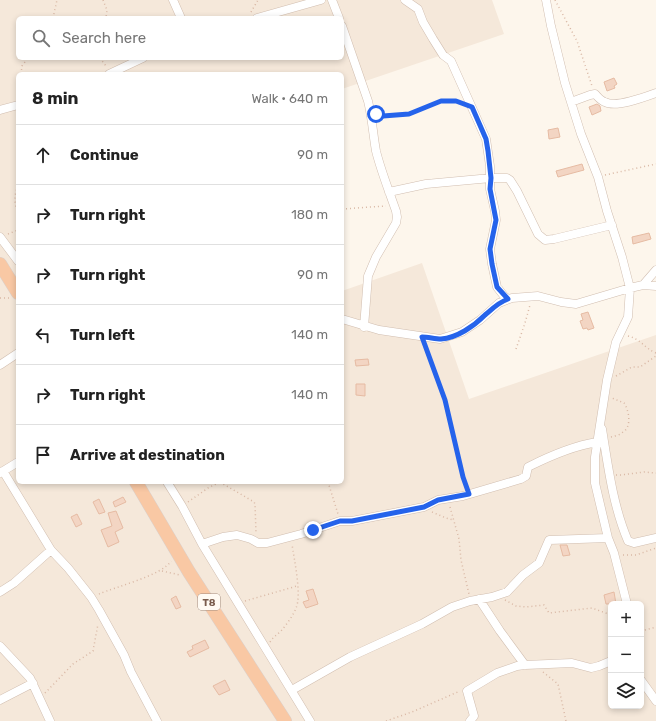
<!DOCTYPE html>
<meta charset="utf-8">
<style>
:root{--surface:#fff;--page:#f6f6f6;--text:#222;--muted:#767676;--line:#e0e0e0}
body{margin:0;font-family:Rubik,sans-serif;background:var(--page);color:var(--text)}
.controls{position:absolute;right:12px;bottom:12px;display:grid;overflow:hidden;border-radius:6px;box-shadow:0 2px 6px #0003}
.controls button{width:36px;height:36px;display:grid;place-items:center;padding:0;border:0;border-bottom:1px solid var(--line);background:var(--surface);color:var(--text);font:20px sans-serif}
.stop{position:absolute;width:12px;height:12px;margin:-9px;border:3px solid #2563eb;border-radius:50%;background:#fff}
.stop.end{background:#2563eb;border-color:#fff;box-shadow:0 1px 4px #0008}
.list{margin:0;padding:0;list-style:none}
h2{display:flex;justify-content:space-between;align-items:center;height:52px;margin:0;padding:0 16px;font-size:17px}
h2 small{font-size:13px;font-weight:400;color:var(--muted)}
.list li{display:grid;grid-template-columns:26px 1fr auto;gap:12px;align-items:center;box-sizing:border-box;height:60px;padding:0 16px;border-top:1px solid var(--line)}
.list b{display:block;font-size:15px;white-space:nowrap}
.list em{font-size:13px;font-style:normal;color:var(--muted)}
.icon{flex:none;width:22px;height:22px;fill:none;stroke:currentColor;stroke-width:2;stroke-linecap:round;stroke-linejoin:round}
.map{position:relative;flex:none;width:656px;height:721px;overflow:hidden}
.search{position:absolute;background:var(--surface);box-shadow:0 2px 6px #0003;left:16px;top:16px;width:328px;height:44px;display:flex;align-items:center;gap:10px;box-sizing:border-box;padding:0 14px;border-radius:6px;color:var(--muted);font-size:15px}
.panel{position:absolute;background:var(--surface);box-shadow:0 2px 6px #0003;left:16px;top:72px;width:328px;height:412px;border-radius:6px}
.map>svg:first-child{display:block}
.residential{fill:#f5e8da;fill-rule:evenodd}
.building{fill:#f3d5c3;stroke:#e6bba3}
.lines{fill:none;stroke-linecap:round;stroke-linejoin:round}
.minor-casing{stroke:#d1beb0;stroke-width:9}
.trunk-casing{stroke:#dad1cd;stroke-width:14}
.path{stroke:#d9b8a5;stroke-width:1.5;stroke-dasharray:1 3;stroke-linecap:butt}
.minor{stroke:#fff;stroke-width:8}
.trunk{stroke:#f9c8a4;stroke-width:13}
.route{stroke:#2563eb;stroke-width:5}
.labels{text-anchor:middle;stroke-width:4;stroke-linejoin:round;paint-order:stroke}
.shield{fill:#fffaf3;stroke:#a28b7f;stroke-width:1}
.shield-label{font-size:10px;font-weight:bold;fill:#7a5c4d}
</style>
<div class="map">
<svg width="656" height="721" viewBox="0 0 656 721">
<rect width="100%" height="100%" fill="#fdf6ec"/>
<path class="residential" d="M 0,0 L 492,0 L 504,34 L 342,89 L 342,74 L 18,74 L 18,482 L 342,482 L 342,291 L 422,263 L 469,399 L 656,335 L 656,721 L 0,721 ZM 18,18 L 342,18 L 342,58 L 18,58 ZM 611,604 L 641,604 L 641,706 L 611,706 Z"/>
<path class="building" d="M 614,78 L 617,84 L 614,86 L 615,88 L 607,91 L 604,82 Z
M 597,104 L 600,106 L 601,111 L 592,115 L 589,107 Z
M 558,128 L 560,137 L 549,139 L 548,130 Z
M 582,164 L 584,170 L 558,177 L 556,171 Z
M 649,233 L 651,239 L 633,244 L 632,237 Z
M 588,312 L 594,328 L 588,330 L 587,328 L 583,329 L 580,321 L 583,320 L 581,314 Z
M 368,359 L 369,365 L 356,366 L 355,360 Z
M 356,384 L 365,384 L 365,396 L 356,395 Z
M 123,497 L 126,502 L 115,507 L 113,502 Z
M 99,499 L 105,512 L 99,514 L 93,502 Z
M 116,511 L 123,528 L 115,532 L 119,542 L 108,547 L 101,530 L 112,526 L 108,513 Z
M 77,514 L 82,524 L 76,527 L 71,517 Z
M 560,545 L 567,545 L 570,555 L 563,556 Z
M 313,589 L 318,604 L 306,608 L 303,602 L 309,600 L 306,591 Z
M 614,592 L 616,604 L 606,604 L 604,595 Z
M 176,596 L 181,607 L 176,609 L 171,599 Z
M 205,640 L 209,648 L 190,657 L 187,652 L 193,649 L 192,646 Z
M 225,680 L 230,690 L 219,695 L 213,686 Z"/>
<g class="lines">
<g class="minor-casing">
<path id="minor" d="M 173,0 L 181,18
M 332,0 L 339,18
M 405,0 L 418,9 L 423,22 L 433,39 L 443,55 L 451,61 L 486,139 L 490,166 L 490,189 L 495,211 L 496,220 L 490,249 L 492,264 L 497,287 L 504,296 L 508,299
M 546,0 L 551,26 L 565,83 L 581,134 L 598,177 L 607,211 L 622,257 L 630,288 L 628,317 L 616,342 L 607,380 L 595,457 L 595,483 L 608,538 L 614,553 L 627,604
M 257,18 L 321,0
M 342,26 L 368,101 C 372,117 373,134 376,151 C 381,171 389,191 396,211 L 397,217 L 396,223 L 376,257 L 368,276 L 364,327
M 109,74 L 143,58
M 571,102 L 590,95 L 595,94 C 598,97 601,101 605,102 C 616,108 645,97 656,93
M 0,110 L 18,105
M 389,192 L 426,184 L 491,178 L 507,178 L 510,180 L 517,191 L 538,234 L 545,240 L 554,239 L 612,225
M 0,237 L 18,261
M 643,285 L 656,270
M 342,319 L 379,330 L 440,339 L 462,332 L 480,320 L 499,303 L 512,298 L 538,296 L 561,302 L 576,304 L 630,288 L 643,285 L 656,286
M 0,365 L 18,353
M 602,429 C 608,466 613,506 628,541 L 634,543 L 656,538
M 3,471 L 51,550 L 68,568 L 91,597 L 99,610 L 124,655 L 131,672 L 157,721
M 0,473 L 18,462
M 167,482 L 182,506 L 202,544 L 310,721
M 202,544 L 223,537 L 237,535 L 251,539 L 258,543 L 267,543 L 301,534 L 340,521 L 352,521 L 424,507 L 438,500 L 463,496 L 521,479 L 526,476 L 528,467 L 530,466 C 552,455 573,446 597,442
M 0,592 L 14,583 L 51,550
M 479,599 L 500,631 L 525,665
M 0,646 L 30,678 L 50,721
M 641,680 L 656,701
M 292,690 L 350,657 L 422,624 L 452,607 L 470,601 L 492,597 L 507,592 L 523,575 L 539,563 L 549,540 L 608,538
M 0,700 L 33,683
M 470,721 L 474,716 L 467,691 L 497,673 L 517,666 L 525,665 L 572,663 L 591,668 L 599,666 L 611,661"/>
</g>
<g class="trunk-casing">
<path id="trunk" d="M 0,264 L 18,293
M 136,482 L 189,572 L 285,721"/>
</g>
<path class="path" d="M 103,0 L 107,10 L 106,18
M 555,0 L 577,41 L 592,86
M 251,12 L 258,0
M 53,18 L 57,0
M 100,58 L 106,66
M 21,74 L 22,66 L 28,58
M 379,115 C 386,116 404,115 411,113 C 429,107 442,96 462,103
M 605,175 L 656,164
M 18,186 C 14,195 14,204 18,213
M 342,209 L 386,206
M 8,234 L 18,230
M 0,298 L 10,298
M 628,336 C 641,339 644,348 656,353
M 424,345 L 445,400 L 466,486
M 516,349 L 525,323 L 530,305
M 616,376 L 632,367 L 640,367 L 656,356
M 611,437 C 615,436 620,435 623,432 C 632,427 629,410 624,403 L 612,398
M 616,475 L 621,475 L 644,472 L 656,473
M 220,482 L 254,502 L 255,504 L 256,533
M 328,482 L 338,514
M 188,502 L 208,488 L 220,482
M 450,507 L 459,539 L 461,560 L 469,594
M 432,512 L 446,518 L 453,520
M 623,555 L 636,555 L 656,548
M 162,571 L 180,575
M 99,594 C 115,587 163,575 171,561
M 505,600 L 516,606 L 526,607 L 544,605 L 549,613 L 592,608 L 611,615
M 245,601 L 297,586
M 641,631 L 656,627
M 270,642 C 273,637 277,635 281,631 C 286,625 293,616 296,608 C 302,595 294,559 292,544
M 543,672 L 558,684 L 566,721
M 45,693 L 73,664 L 93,651 L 98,624
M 386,721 L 412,712 L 460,691"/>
<use href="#minor" class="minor"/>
<use href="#trunk" class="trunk"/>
</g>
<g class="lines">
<path class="route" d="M 313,530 L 340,521 L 352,521 L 424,507 L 438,500 L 469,494 L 463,477 L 445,400 L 422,337 C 428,337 435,339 441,339 C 457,338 474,326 485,315 C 492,309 499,302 508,299 L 497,287 L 492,264 L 490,249 L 496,220 L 490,189 L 491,178 L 488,151 L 486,139 L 472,107 L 456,101 L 441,101 L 409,114 L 383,116 L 376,114"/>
</g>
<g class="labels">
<rect class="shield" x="198" y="594" width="22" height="16" rx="3"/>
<g class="shield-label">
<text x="209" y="606">T8</text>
</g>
</g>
</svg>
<div class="controls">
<button>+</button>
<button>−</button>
<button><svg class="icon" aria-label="layers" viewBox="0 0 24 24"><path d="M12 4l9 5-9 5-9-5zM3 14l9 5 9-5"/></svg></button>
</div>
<div class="stop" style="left:376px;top:114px"></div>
<div class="stop end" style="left:313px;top:530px"></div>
<div class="search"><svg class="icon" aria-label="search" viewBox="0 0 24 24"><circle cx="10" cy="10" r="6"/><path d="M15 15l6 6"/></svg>Search here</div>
<section class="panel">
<h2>8 min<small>Walk · 640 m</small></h2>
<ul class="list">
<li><svg class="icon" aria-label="ahead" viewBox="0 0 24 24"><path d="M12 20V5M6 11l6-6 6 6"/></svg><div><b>Continue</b></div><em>90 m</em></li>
<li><svg class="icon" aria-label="right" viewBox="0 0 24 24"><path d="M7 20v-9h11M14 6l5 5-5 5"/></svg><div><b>Turn right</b></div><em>180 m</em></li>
<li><svg class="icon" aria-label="right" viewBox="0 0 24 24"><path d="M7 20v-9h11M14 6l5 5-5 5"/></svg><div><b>Turn right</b></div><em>90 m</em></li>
<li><svg class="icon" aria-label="left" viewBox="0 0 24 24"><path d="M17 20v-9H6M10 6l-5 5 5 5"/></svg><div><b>Turn left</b></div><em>140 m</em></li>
<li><svg class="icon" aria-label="right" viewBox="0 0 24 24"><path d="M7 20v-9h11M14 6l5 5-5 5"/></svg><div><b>Turn right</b></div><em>140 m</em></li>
<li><svg class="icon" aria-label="arrive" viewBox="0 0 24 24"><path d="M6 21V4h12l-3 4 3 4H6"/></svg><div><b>Arrive at destination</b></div></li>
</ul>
</section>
</div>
